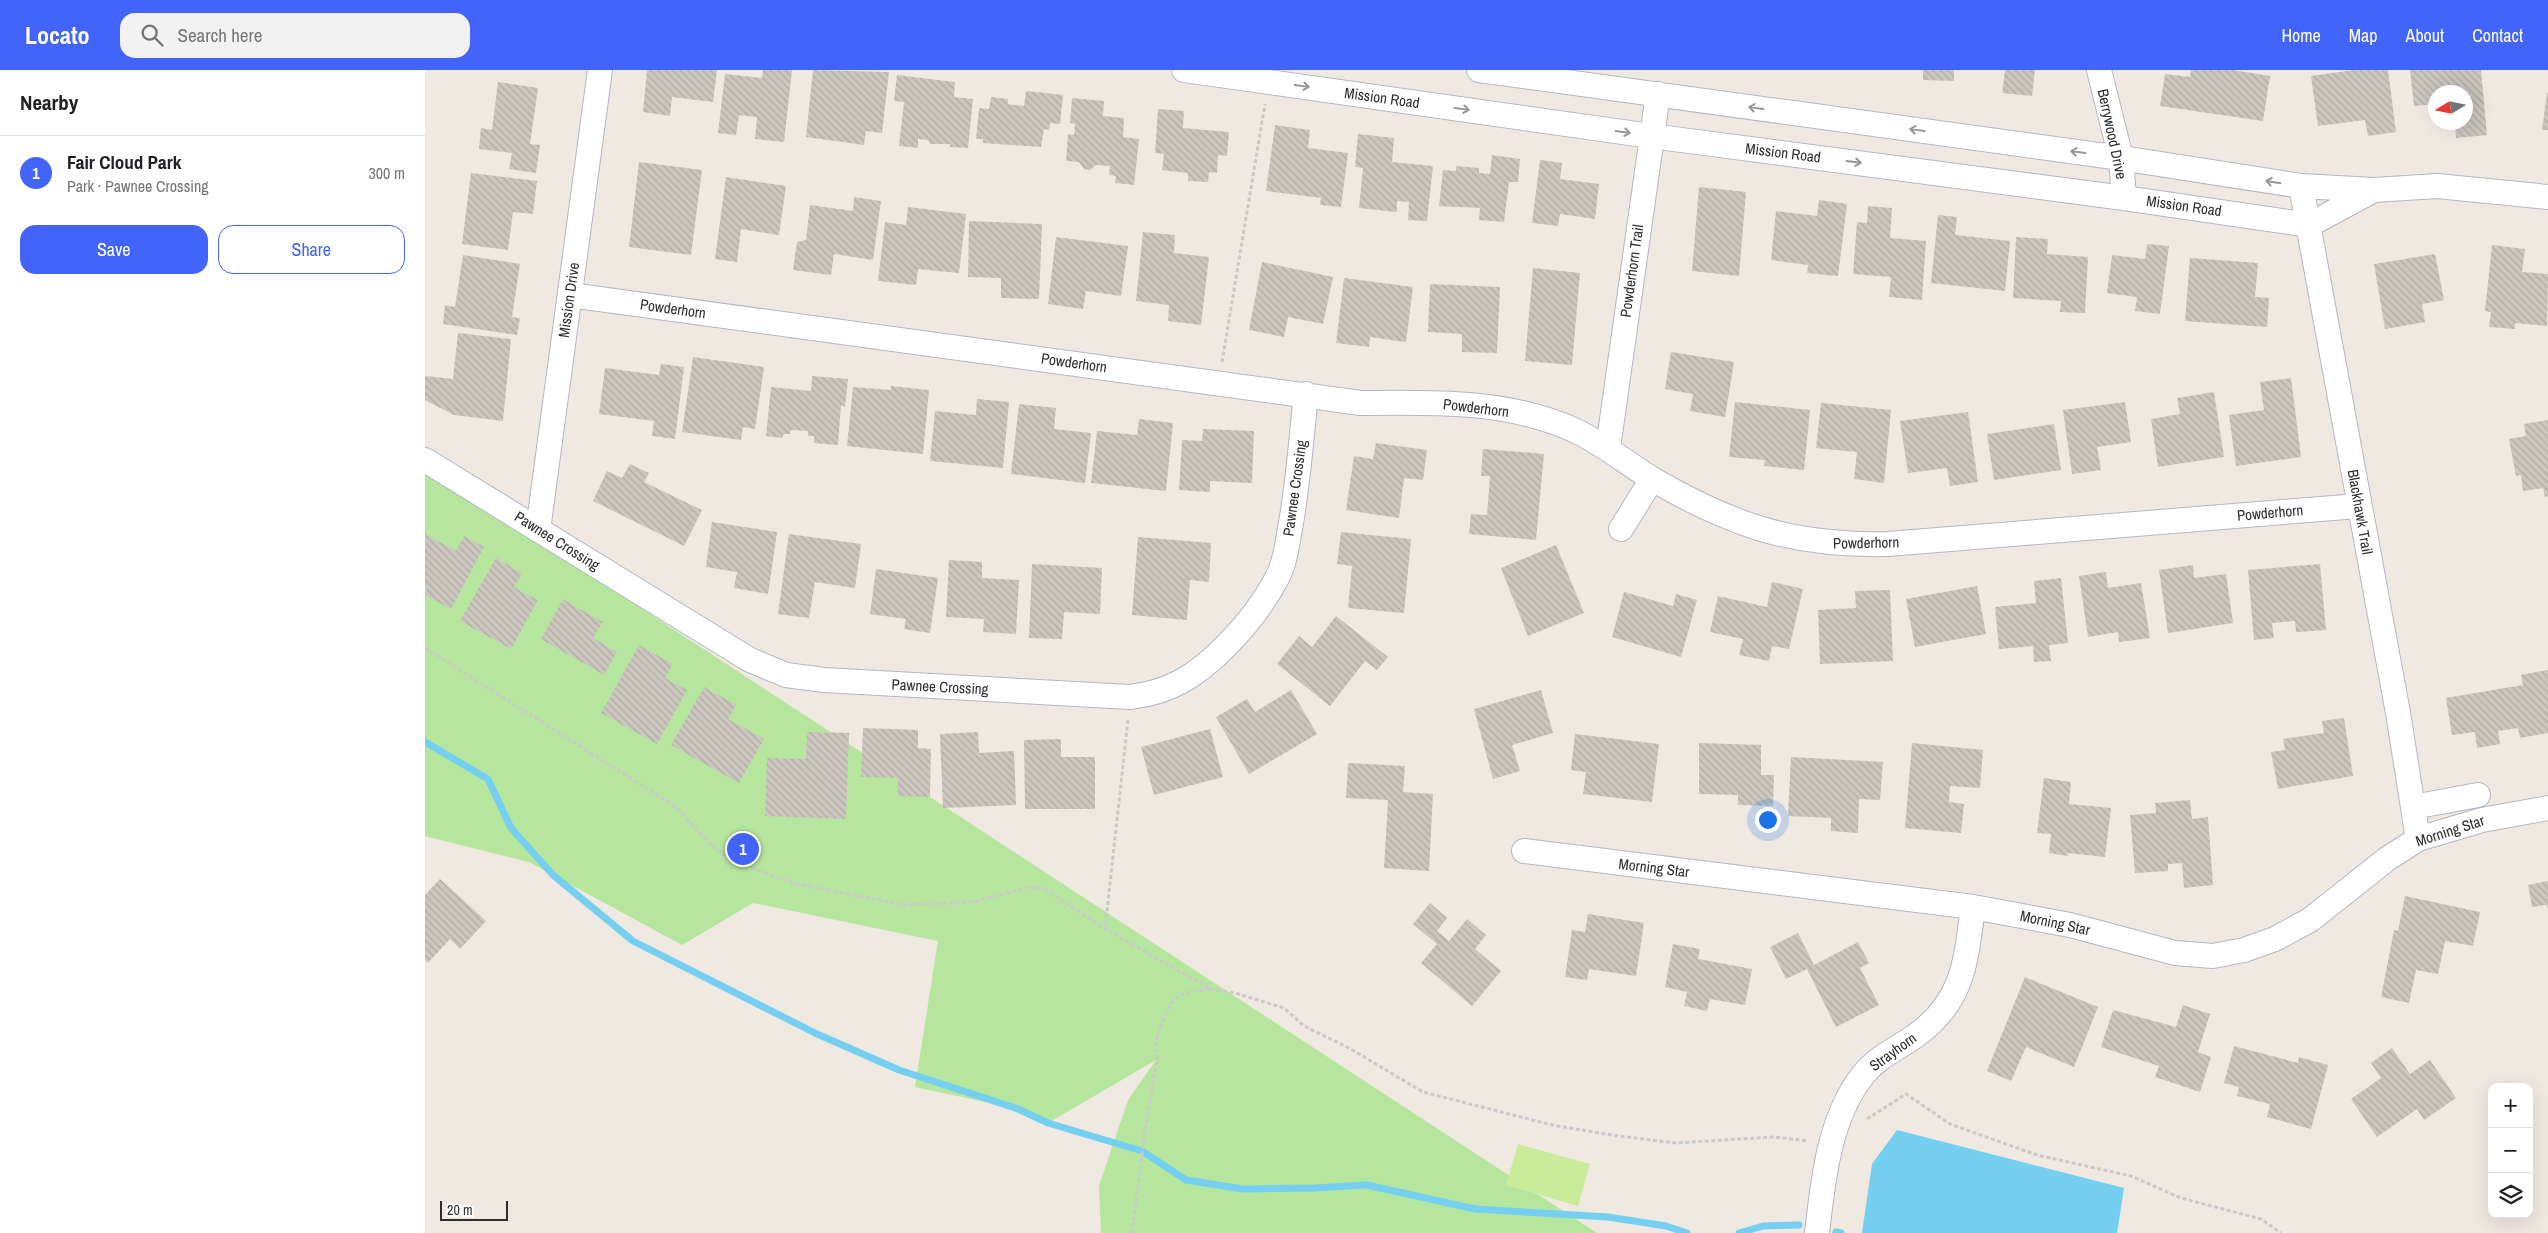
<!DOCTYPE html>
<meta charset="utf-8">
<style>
:root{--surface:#fff;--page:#f2f2f2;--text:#202124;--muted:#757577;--line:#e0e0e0;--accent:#4264fb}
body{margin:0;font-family:"Archivo Narrow",sans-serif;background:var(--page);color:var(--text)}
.controls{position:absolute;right:15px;bottom:15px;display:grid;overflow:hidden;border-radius:10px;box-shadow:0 5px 20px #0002}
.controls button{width:45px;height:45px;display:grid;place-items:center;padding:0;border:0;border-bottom:1px solid var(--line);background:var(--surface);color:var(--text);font:25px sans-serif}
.compass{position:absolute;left:2003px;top:15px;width:45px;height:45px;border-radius:50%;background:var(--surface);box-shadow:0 5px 20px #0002;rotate:260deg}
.scale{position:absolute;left:15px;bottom:12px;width:68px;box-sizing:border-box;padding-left:5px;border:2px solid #2e2e2e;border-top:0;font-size:14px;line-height:18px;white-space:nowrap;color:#2e2e2e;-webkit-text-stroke:4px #fff;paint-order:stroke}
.you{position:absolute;left:1342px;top:749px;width:18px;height:18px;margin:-12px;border:4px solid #fff;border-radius:50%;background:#1a73e8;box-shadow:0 0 0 8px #1a73e833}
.badge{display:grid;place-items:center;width:32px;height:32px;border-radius:50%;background:var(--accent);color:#fff;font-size:16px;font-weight:700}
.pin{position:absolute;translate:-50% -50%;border:2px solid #fff;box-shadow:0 1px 5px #0006}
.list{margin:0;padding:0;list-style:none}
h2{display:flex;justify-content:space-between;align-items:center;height:65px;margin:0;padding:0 20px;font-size:21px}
h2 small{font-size:16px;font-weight:400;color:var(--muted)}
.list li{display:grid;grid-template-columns:32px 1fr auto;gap:15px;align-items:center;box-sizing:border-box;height:75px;padding:0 20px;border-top:1px solid var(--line)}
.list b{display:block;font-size:19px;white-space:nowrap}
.list p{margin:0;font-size:16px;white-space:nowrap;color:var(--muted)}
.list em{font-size:16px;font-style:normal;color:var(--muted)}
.actions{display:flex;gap:10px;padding:15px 20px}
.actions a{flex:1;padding:11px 0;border:1px solid var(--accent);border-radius:15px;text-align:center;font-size:18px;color:var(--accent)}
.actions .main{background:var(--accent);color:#fff}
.icon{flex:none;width:28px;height:28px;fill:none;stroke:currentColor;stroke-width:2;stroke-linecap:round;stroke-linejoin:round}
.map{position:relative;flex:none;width:2123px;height:1163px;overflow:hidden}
header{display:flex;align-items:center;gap:30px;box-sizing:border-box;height:70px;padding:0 25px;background:var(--accent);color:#fff}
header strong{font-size:24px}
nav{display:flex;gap:28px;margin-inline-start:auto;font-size:18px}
.search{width:350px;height:45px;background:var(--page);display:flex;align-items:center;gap:12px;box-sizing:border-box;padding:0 18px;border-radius:15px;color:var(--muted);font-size:19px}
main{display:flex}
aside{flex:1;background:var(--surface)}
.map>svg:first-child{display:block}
.green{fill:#b6e59e}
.pitch{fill:#c9ec9a}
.water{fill:#75cff0}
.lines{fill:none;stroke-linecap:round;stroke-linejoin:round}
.stream{stroke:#75cff0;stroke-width:7}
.building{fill:url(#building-back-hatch)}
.minor-casing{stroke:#b4b7c1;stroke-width:26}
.path{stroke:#c9c9c9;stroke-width:3;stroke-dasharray:4 2.5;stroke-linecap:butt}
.minor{stroke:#fff;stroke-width:24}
.oneway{stroke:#969696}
.labels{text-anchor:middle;stroke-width:5;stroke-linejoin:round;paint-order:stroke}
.street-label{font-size:15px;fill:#2e2e2e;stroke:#fff}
</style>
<header>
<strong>Locato</strong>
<div class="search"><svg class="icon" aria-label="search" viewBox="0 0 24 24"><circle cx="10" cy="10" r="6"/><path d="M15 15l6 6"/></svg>Search here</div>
<nav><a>Home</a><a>Map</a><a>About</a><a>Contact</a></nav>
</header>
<main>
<aside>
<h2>Nearby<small></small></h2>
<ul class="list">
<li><span class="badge">1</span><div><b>Fair Cloud Park</b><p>Park · Pawnee Crossing</p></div><em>300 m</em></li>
</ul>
<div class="actions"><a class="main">Save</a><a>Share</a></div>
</aside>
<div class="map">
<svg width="2123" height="1163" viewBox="0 0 2123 1163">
<defs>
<pattern id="building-back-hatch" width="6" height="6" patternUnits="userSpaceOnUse" patternTransform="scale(1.25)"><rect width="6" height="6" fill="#cbc7bf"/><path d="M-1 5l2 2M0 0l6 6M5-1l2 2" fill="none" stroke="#afaba4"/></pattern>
</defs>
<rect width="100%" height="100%" fill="#efe9e1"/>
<path class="green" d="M 0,397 L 1172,1163 L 676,1163 L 674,1116 L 703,1030 L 731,990 L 623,1053 L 593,1039 L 490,1017 L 513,871 L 328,833 L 257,875 L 104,792 L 0,766 Z"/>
<path class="pitch" d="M 1093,1074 L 1165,1094 L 1153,1136 L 1081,1115 Z"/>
<path class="water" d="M 1472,1060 L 1699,1118 L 1692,1163 L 1437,1163 L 1447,1094 Z"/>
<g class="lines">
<path class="stream" d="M 0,672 L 63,709 L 86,758 L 128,805 L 208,871 L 390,963 L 474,1000 L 593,1039 L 623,1053 L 717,1081 L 761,1110 L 818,1119 L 889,1118 L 942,1115 L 1050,1139 L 1183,1147 L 1241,1156 L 1262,1163
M 1411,1162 L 1416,1163
M 1314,1163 L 1338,1156 L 1374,1155"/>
</g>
<path class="building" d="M 222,0 L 292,0 L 288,32 L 247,27 L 245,46 L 218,42 Z
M 338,0 L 367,0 L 359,72 L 330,69 L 332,47 L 314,45 L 311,65 L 293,63 L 300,4 L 337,8 Z
M 388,0 L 464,2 L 457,63 L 441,61 L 439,75 L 381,67 Z
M 1498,0 L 1529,0 L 1529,11 L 1498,10 Z
M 1580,0 L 1610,0 L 1607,26 L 1577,23 Z
M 1766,0 L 1808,0 L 1845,6 L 1838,51 L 1735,36 L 1740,4 L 1765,7 Z
M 1929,0 L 1963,0 L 1971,62 L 1943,66 L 1940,50 L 1893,56 L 1886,6 Z
M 1985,0 L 2056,0 L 2062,65 L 2031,68 L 2030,52 L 2040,52 L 2040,22 L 2010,22 L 2010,34 L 1989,36 Z
M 472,5 L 530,12 L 529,27 L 548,29 L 543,78 L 525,77 L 525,74 L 505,74 L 503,70 L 493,69 L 493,78 L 474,76 L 479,32 L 469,31 Z
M 73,12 L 113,18 L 105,74 L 115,75 L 111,103 L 84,99 L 87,83 L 54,79 L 56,58 L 67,60 Z
M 601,21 L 638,25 L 635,54 L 625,53 L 624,60 L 619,59 L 616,77 L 558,73 L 558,69 L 551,69 L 554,38 L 564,39 L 566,27 L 583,29 L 583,34 L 599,36 Z
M 2122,23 L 2123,23 L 2123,60 L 2117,60 Z
M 647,28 L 679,31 L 678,46 L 699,48 L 698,67 L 714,69 L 709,115 L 690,113 L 691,106 L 684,105 L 685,96 L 671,95 L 665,100 L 659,99 L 654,92 L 641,91 L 643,64 L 649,65 L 650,54 L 645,53 Z
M 733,39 L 759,41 L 758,58 L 804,62 L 802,86 L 793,85 L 792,103 L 784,102 L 783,112 L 763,111 L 763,103 L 737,100 L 739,84 L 730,83 Z
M 850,55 L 885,60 L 883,78 L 923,83 L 916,137 L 895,135 L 896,128 L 841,121 Z
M 933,64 L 969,68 L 967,92 L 1008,96 L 1002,151 L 983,150 L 984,132 L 972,131 L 972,142 L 934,138 L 938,98 L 930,97 Z
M 1067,85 L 1095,89 L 1093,112 L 1084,112 L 1079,152 L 1054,150 L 1055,138 L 1014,136 L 1018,100 L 1031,101 L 1031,96 L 1054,98 L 1054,103 L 1065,104 Z
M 1115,90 L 1137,93 L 1135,109 L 1174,114 L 1170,149 L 1135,144 L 1133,156 L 1107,153 Z
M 214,92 L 277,100 L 266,185 L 204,177 Z
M 46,103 L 112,111 L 108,144 L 88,142 L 83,180 L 37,174 Z
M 301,107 L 361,116 L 354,165 L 316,159 L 312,192 L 290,189 Z
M 1274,117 L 1321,122 L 1314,206 L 1267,201 Z
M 429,127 L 456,131 L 448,190 L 409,184 L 406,205 L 368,200 L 372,172 L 381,170 L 385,135 L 428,141 Z
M 1394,130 L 1422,134 L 1413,206 L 1382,203 L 1383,195 L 1346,190 L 1351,141 L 1392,146 Z
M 1443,136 L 1467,138 L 1465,168 L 1501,171 L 1497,230 L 1464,227 L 1466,207 L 1428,204 L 1432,152 L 1442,153 Z
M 483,137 L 541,144 L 534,203 L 493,199 L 491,215 L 453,211 L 460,152 L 481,155 Z
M 1513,145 L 1532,147 L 1530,165 L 1585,171 L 1580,221 L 1506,213 Z
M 544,151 L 617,154 L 614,229 L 576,228 L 576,208 L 543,207 Z
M 718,162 L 750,165 L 749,183 L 784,187 L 776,255 L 743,251 L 744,235 L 711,231 Z
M 631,167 L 703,176 L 696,226 L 661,221 L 658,239 L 623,234 Z
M 1591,167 L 1623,169 L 1622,184 L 1663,187 L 1660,243 L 1635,242 L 1636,231 L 1588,228 Z
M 1722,174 L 1744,176 L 1735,244 L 1710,241 L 1712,227 L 1682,223 L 1687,185 L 1720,189 Z
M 2067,175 L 2100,179 L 2097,202 L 2123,204 L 2122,256 L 2090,253 L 2090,259 L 2064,257 L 2066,242 L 2060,241 Z
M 2010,184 L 2019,230 L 1997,234 L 2000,252 L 1960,259 L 1949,194 Z
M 38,185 L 95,194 L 87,247 L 95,248 L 92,265 L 18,254 L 20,235 L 30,237 Z
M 1765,188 L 1833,193 L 1830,227 L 1844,228 L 1842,257 L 1760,251 Z
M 837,192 L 908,207 L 898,254 L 863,247 L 859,267 L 824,260 Z
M 1108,198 L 1155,203 L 1147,295 L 1100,291 Z
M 919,208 L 988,217 L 981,272 L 945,267 L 944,277 L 911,273 Z
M 1005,214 L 1075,217 L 1072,283 L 1037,282 L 1037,264 L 1003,262 Z
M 33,263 L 86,269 L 78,351 L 29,345 L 0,330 L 0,306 L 28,309 Z
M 1246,282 L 1309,292 L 1300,347 L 1265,341 L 1268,324 L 1240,319 Z
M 268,287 L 339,297 L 330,359 L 318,357 L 316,370 L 257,362 Z
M 236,294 L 259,297 L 250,369 L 227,366 L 229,351 L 174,344 L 180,298 L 234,305 Z
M 387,306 L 423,309 L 420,337 L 416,335 L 413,375 L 389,373 L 389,366 L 383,366 L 383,361 L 366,360 L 365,364 L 359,364 L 357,368 L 341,366 L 346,317 L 386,321 Z
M 1866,308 L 1876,387 L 1811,396 L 1804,345 L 1839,340 L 1835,312 Z
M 466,316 L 504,320 L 498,384 L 422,376 L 428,317 L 466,320 Z
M 1789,322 L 1799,387 L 1733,397 L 1726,349 L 1755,344 L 1752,328 Z
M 552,329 L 584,332 L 578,398 L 505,391 L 510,341 L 551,345 Z
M 1310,332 L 1385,340 L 1379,400 L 1339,396 L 1340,390 L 1304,387 Z
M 1700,332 L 1706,372 L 1672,377 L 1676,400 L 1647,404 L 1638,340 Z
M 1396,333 L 1466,340 L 1459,413 L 1429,409 L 1432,382 L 1391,378 Z
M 594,334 L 631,338 L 629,359 L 666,363 L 660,413 L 586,404 Z
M 1543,342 L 1553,412 L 1525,416 L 1522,398 L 1483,403 L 1475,351 Z
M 714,349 L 748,353 L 741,421 L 666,413 L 672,361 L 712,365 Z
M 2123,350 L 2123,426 L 2120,427 L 2118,418 L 2098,421 L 2096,405 L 2091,406 L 2084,369 L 2101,366 L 2099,354 Z
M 1629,354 L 1636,400 L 1569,410 L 1562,364 Z
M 778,359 L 829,361 L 827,413 L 785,411 L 785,422 L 754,420 L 757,370 L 777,371 Z
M 951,373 L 1002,380 L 998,410 L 979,408 L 974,448 L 921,440 L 929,386 L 948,389 Z
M 1058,379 L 1119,384 L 1111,470 L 1044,464 L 1046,444 L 1062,445 L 1065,406 L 1056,406 Z
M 205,394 L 224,403 L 219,412 L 277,440 L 259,476 L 168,431 L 182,401 L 197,408 Z
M 287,452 L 352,462 L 343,524 L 309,518 L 312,502 L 281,497 Z
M 916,462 L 986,469 L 979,543 L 923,538 L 927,496 L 912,494 Z
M 0,464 L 31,481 L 39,466 L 59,477 L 26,539 L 0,525 L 2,517 L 0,516 Z
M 364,464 L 436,474 L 430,518 L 390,512 L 384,548 L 353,544 Z
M 713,467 L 786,473 L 784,512 L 765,510 L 762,550 L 707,545 Z
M 1131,475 L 1159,543 L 1103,566 L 1076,498 Z
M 71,488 L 97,503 L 89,517 L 113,530 L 86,579 L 35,551 Z
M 524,490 L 557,492 L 557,508 L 594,510 L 591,564 L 558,562 L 559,549 L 521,547 Z
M 607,494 L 677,498 L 675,544 L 639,542 L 637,569 L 604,568 Z
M 1895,494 L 1901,560 L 1871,562 L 1870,551 L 1847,553 L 1849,568 L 1829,570 L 1823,500 Z
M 1768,495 L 1769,508 L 1801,504 L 1808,553 L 1743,563 L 1734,500 Z
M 451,499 L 513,508 L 505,563 L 479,559 L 481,549 L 445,544 Z
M 1681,502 L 1683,518 L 1716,513 L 1725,568 L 1694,572 L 1693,562 L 1663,567 L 1654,506 Z
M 1636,508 L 1643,573 L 1624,575 L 1626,591 L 1609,592 L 1608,576 L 1574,579 L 1570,537 L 1611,533 L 1609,511 Z
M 1347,512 L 1378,519 L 1364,579 L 1347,576 L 1344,591 L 1314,585 L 1318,569 L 1285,562 L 1293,526 L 1342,537 Z
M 1552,516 L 1561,564 L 1490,577 L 1481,529 Z
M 1465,520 L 1468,591 L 1395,594 L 1393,540 L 1431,538 L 1430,521 Z
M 1199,522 L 1248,536 L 1251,524 L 1272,530 L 1256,587 L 1187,567 Z
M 138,529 L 178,552 L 168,568 L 192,582 L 179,605 L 116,569 Z
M 911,546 L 963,587 L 952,600 L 940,591 L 905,636 L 852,594 L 874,566 L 887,577 Z
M 214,575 L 248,594 L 240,608 L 262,620 L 232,674 L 176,643 Z
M 2123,600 L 2123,663 L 2095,668 L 2093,658 L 2073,661 L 2075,674 L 2052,678 L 2050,662 L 2027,665 L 2021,628 L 2098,615 L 2096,605 Z
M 279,617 L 311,635 L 303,649 L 339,669 L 314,713 L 246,675 Z
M 866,620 L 892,664 L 824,704 L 791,647 L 822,629 L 830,642 Z
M 1116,620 L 1128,663 L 1087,675 L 1095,701 L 1068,709 L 1049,639 Z
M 1919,648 L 1928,706 L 1853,719 L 1846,682 L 1860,680 L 1858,669 L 1899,663 L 1897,651 Z
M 438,658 L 493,660 L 493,678 L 506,679 L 505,727 L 473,726 L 473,708 L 436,707 Z
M 785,659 L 798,707 L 729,725 L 716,677 Z
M 382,662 L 424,663 L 421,749 L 340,746 L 342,688 L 381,689 Z
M 553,662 L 554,683 L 589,681 L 591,735 L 518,738 L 515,664 Z
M 1150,664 L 1234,674 L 1227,732 L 1158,724 L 1161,702 L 1146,700 Z
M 636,669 L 636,687 L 670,687 L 670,739 L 600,739 L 599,670 Z
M 1274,673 L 1336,675 L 1336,705 L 1349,705 L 1348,736 L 1313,735 L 1313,725 L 1274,724 Z
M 1487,673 L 1558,680 L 1555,718 L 1525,716 L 1524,732 L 1539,734 L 1536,763 L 1480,758 Z
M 1366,687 L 1458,692 L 1455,730 L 1434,729 L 1433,763 L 1406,761 L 1406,748 L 1363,746 Z
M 923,693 L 980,696 L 978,722 L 1008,724 L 1004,801 L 959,798 L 963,730 L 921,728 Z
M 1619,708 L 1646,712 L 1644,734 L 1686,738 L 1680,787 L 1643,783 L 1643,786 L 1624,783 L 1626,764 L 1612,763 Z
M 1765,730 L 1767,749 L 1783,747 L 1788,815 L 1759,818 L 1757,793 L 1743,794 L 1743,801 L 1710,803 L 1705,745 L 1731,743 L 1730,733 Z
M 15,809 L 61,851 L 35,879 L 25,869 L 3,893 L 0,890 L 0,825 Z
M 2123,811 L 2123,839 L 2121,835 L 2107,837 L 2103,815 Z
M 1980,826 L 2055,842 L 2048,876 L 2020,871 L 2013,904 L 1991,900 L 1984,933 L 1956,927 L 1969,860 L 1973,861 Z
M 1005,833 L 1022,848 L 1012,861 L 1024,871 L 1042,849 L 1061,865 L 1050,879 L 1076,901 L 1047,936 L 996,893 L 1012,874 L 988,854 Z
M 1163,844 L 1219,853 L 1211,906 L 1164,899 L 1162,910 L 1140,907 L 1147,860 L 1160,862 Z
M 1373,863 L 1389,895 L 1433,872 L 1444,893 L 1435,898 L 1454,935 L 1411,957 L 1382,899 L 1361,909 L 1345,877 Z
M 1248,874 L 1275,879 L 1273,889 L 1327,899 L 1320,935 L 1285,929 L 1282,941 L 1259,936 L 1262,922 L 1240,917 Z
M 1600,907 L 1673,937 L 1649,997 L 1601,977 L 1586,1011 L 1562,1001 Z
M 1758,935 L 1785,944 L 1773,982 L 1786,987 L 1775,1022 L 1730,1007 L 1734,996 L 1676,977 L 1688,940 L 1751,957 Z
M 1809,976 L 1873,993 L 1874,987 L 1903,995 L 1886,1059 L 1842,1047 L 1845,1034 L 1812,1026 L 1814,1017 L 1799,1013 Z
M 1967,978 L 1985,1004 L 2005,990 L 2031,1028 L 1999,1050 L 1992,1039 L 1952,1067 L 1926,1029 L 1956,1008 L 1946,993 Z"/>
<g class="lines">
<g class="minor-casing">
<path id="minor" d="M 759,0 L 1226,66 L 1699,128 L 1884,155 L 1949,120
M 1054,0 L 1696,88 L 1876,116 L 1949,120 L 2012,116 L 2123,127
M 1674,0 L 1696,88 L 1699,128
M 1876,116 L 1973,643 L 1993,769
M 145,225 L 936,333 C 1006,332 1083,330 1149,360 C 1178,373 1202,394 1229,410 C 1310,457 1370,476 1463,474 L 1933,436
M 1183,378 L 1233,24
M 0,390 L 325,590 L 361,605 L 399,610 L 705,627 C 746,622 771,606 800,577 C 820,557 839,533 852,508 C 859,495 862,478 864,464 C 873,418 876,371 881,324
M 1196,459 L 1227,409
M 113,460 L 175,0
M 1988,737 L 2053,725
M 1099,781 L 1548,837 L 1645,855 L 1750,883 L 1788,886 L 1819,880 L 1850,869 L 1885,850 L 1962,789 L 1993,769 L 2057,750 L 2123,738
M 1392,1163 C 1398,1110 1404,1048 1438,1005 C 1453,986 1474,978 1493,964 C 1539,930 1541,890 1548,837"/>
</g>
<path class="path" d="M 797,292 L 840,34
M 0,578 L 251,737 L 286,775 L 306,790 L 368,813 L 480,835 L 549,832 L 603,817 L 620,819 L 680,859
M 703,650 L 680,859 L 786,919 L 810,923 L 859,938 L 879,956 L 924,978 L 998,1022 L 1127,1055 L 1193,1066 L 1251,1073 L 1348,1067 L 1383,1071
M 1442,1049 L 1481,1024 L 1525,1054 L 1612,1085 L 1706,1106 L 1756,1128 L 1836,1149 L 1856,1163
M 707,1163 L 720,1061 L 732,989 L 731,976 L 734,958 L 746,933 L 756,925 L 767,921 L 785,919"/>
<use href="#minor" class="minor"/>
</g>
<defs><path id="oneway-shaft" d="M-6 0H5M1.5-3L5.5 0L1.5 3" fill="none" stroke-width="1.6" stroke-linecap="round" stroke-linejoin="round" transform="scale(1.25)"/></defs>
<g class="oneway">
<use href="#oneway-shaft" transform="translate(877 16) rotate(8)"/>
<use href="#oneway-shaft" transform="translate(1331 38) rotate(-172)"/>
<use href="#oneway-shaft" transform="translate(1037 39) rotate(8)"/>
<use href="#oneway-shaft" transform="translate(1492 60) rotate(-172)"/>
<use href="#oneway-shaft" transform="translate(1198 62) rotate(8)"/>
<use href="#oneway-shaft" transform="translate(1653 82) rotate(-172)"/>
<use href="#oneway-shaft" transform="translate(1429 92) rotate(7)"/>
<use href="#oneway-shaft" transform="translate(1848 112) rotate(-171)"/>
</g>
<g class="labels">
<g class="street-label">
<text transform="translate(957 28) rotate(8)" y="5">Mission Road</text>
<text transform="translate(1687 64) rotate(78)" y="5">Berrywood Drive</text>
<text transform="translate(1358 83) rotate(7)" y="5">Mission Road</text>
<text transform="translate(1759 136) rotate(8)" y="5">Mission Road</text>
<text transform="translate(1207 201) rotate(-82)" y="5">Powderhorn Trail</text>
<text transform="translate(144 230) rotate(-82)" y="5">Mission Drive</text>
<text transform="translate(248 239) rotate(8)" y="5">Powderhorn</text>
<text transform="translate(649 293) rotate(8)" y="5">Powderhorn</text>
<text transform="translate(1051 338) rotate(7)" y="5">Powderhorn</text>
<text transform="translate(870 418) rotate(-82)" y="5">Pawnee Crossing</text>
<text transform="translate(1935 442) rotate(80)" y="5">Blackhawk Trail</text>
<text transform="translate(1845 443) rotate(-5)" y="5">Powderhorn</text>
<text transform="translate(132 471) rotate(32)" y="5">Pawnee Crossing</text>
<text transform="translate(1441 473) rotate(-1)" y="5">Powderhorn</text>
<text transform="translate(515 617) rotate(3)" y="5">Pawnee Crossing</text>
<text transform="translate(2025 761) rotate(-18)" y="5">Morning Star</text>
<text transform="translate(1229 798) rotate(7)" y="5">Morning Star</text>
<text transform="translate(1630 853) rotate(12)" y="5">Morning Star</text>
<text transform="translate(1468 982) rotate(-36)" y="5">Strayhorn</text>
</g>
</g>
</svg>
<div class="controls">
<button>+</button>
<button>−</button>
<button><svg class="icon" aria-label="layers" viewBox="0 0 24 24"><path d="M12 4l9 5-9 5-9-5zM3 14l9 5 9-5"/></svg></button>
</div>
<svg class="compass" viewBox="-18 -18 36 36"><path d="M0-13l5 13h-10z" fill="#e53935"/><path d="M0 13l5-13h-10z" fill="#757577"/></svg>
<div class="scale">20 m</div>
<div class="you"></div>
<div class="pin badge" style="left:318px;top:779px">1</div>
</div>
</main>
